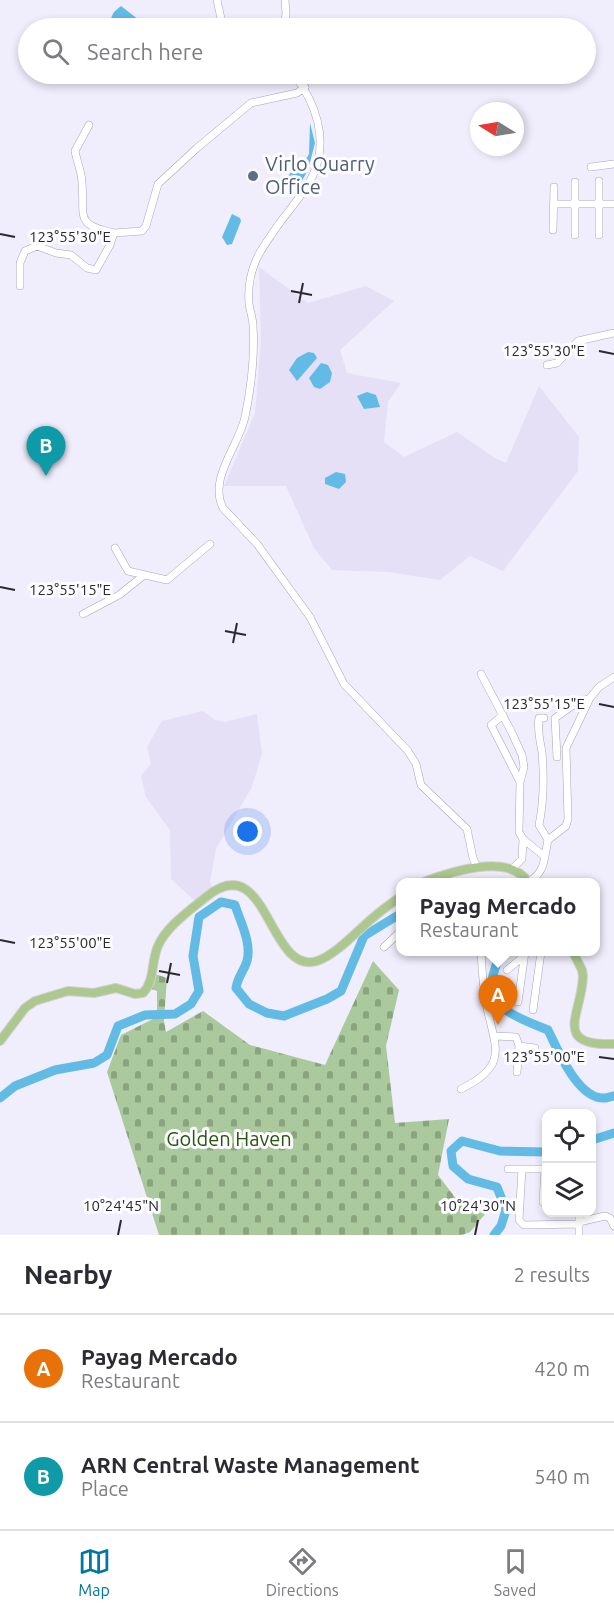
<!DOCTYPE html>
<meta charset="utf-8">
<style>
:root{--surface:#fff;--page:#f2f2f3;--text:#2b2b33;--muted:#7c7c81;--line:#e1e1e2;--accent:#0077a0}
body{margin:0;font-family:Ubuntu,sans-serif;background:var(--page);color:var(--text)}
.controls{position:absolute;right:18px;bottom:18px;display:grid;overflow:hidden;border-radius:12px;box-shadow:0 3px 9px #0003}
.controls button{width:54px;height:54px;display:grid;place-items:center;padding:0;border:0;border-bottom:2px solid var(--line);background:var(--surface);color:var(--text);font:30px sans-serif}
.compass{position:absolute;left:470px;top:102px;width:54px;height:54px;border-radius:50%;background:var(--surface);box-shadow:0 3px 9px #0003;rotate:281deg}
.you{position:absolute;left:248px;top:832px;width:21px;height:21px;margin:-15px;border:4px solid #fff;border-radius:50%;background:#1a73e8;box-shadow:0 0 0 9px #1a73e833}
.badge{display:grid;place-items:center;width:39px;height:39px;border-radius:50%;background:var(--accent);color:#fff;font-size:20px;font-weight:700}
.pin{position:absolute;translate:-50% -50px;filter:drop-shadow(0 2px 3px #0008)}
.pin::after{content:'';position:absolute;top:32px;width:21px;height:18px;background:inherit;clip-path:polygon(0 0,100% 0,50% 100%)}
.popup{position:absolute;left:396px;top:878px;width:204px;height:78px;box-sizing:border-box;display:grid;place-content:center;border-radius:12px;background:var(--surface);filter:drop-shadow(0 2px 4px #0005);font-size:20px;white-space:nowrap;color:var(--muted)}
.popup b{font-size:22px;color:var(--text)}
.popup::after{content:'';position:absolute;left:50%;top:100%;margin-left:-12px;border:12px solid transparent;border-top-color:var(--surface)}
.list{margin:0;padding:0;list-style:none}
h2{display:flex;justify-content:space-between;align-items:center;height:78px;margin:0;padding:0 24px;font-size:26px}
h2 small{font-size:20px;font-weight:400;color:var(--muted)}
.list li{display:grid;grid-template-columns:39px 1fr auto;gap:18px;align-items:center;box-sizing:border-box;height:108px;padding:0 24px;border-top:2px solid var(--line)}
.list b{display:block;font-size:22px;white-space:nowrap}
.list p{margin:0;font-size:20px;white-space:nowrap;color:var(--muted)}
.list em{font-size:20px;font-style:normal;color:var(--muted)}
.icon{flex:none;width:33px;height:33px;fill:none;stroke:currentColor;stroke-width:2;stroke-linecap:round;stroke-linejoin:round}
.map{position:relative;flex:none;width:614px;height:1235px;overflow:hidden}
.search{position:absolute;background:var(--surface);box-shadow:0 3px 9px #0003;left:18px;right:18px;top:18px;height:66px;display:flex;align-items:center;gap:15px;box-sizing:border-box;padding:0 21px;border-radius:33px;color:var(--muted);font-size:22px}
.sheet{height:294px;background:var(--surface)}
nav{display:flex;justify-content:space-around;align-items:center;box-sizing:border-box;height:84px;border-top:2px solid var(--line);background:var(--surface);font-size:16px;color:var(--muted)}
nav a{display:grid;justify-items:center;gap:3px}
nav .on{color:var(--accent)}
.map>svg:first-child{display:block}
.built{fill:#e5e0f6}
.cemetery{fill:url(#cemetery-stones)}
.water{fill:#61bbe5}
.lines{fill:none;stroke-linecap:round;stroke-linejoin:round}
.river{stroke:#61bbe5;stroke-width:9}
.minor-casing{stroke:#a8a5b3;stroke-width:8}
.major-casing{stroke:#d0d0d1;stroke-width:10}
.minor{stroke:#fff;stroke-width:7}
.major{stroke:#acc88f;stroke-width:8}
.ticks{fill:none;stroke:#2a292f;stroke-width:2}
.service-dot{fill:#5c6f8a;stroke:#fcfcff;stroke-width:2}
.labels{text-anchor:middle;stroke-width:6;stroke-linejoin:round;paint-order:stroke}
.service-label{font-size:20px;fill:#4e5e75;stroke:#fcfcff;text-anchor:start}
.park-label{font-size:20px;fill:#29540f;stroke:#fcfcff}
.ticks-label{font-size:15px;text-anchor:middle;fill:#2a292f;stroke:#fcfcff;stroke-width:6;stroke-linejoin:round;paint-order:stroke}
</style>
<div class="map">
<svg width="614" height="1235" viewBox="0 0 614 1235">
<defs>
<pattern id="cemetery-stones" width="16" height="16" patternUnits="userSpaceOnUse" patternTransform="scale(1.5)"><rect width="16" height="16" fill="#aaca9d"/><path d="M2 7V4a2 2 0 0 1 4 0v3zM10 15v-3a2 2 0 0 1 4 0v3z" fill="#8ba480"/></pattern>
</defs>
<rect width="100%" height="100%" fill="#f0edfc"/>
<path class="built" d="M 259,267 L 308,303 L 366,286 L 394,301 L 340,350 L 347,373 L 401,383 L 388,402 L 384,442 L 404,457 L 457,432 L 495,458 L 506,463 L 539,386 L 579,437 L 578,471 L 503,571 L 470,556 L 440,580 L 388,572 L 332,570 L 314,548 L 286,486 L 224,486 L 255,413 L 261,341 Z
M 203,711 L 215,720 L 225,722 L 257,714 L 262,753 L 252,787 L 216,849 L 210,881 L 212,888 L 196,902 L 171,879 L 170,830 L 146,797 L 141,776 L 151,764 L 147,747 L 162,721 Z"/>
<path class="cemetery" d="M 373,961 L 399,990 L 386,1046 L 395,1123 L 449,1119 L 438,1175 L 457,1200 L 486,1213 L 470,1232 L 462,1235 L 159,1235 L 107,1072 L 121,1035 L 157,1017 L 157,991 L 145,987 L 152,973 L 167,978 L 164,1021 L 166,1032 L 203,1011 L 250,1045 L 325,1065 Z"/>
<path class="water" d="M 121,6 L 139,20 L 139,27 L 137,28 L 113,28 L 109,22 L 114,12 Z
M 310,123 L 315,143 L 308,170 L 299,186 L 290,185 L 288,176 L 293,170 L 300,170 L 309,154 Z
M 232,214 L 240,218 L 241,221 L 232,244 L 227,245 L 222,237 Z
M 308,352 L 314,353 L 317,358 L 297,381 L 289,370 L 297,358 Z
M 321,363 L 328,365 L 332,373 L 330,382 L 320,389 L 314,387 L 309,378 Z
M 367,392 L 376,395 L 380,407 L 364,409 L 357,396 Z
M 336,472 L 345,474 L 346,482 L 339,489 L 325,484 L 325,478 Z"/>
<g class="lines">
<path class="river" d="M 501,952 C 497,963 491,976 491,988 C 491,1010 531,1023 548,1030 C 558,1050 578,1100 605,1098 C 608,1098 611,1096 614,1096
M 0,1098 L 15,1086 L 55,1070 L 94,1063 L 107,1055 L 118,1026 L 145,1015 L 175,1014 L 191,1004 L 199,991 L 193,956 L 199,917 L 221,902 L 235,905 C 240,921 252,943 247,961 C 244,971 238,976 236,988 L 249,1004 L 267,1013 L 284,1016 L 327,999 L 341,991 L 364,936 L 400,914
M 592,1140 L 614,1133
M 494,1235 L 501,1226 L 506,1210 L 497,1187 L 468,1179 L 453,1166 L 451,1151 L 462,1141 L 500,1151 L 546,1152"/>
<g class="minor-casing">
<path id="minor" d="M 217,0 L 223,28
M 284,28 L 286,14 L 285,0
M 293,74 C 316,102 329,140 313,175 C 304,194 288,211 276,228 C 269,239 259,251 255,263 C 250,275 248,291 249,304 C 250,311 253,319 253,326 C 255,357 251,388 245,417 C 239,446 208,478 223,508 L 257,544 L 310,617 L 344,684 L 408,751 L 416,764 L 421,785 L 467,829 L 473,858 L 477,867
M 89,125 L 75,151 C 77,162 82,173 82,183 C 85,218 74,224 114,233
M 591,167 L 614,164
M 554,204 L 614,204
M 553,230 L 554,187
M 575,235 L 575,182
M 599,235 L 599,181
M 20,286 L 20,263 L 25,251 L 37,246 L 56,253 L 71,255 L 87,268 L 96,270 L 110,245 L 114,233 L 142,231 L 146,226 L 158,184 L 197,148 L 251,103 L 297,93 L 305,87
M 547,365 L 557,363 L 578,341 L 614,333
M 115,548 L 128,571 L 167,580 L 210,544
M 83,614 L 119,595 L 143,576
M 481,674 L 512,733 L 522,755 L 524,767 L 520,782 L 519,832 L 523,839 L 544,856
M 503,715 L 491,725 L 520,782
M 544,718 L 539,718 C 537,729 540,741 542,752 C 544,776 544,801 539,825 L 548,840
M 557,757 L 555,718 L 572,706 L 590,698
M 513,868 L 522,859 L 523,839
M 528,882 C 546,873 544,857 548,840 L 566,826 L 568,819 L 566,748 L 590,698 L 599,687 L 614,677
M 384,947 L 400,932
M 507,970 L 524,956
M 518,1002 L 525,952
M 533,1010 L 541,952
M 495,1036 L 516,1037 L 519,1046 L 517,1072
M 519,1046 L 535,1048
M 461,1089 C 508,1066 496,1049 487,1008 C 483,988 482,971 481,952
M 508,1169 L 546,1169
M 522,1169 L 519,1220 L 524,1225 L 579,1224
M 545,1169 L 543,1202 L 546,1202
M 579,1212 L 579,1235
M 579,1222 L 605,1216 L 610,1218 L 614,1226"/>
</g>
<g class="major-casing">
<path id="major" d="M 424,882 C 452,871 509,853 528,882
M 573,952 L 582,970 L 583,976 C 582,1014 551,1046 614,1044
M 0,1041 L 25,1008 L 35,1001 L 68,991 L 94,993 L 116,988 L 135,994 L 143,993 C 155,981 151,961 158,946 C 166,927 190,910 206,897 C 268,846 268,976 317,961 C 336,955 359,929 375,916 C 383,909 392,903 400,897"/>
</g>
<use href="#minor" class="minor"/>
<use href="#major" class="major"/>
</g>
<path class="ticks" d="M 0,234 L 15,237M 291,291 L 312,295M 299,303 L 303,283M 599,351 L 614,354M 0,587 L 15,590M 225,631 L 246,635M 233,643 L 237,623M 599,704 L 614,707M 0,940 L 15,943M 159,971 L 180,975M 167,983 L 171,963M 599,1057 L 614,1059M 118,1235 L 121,1220M 475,1235 L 478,1220"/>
<circle class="service-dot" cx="253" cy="176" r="6"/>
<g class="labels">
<g class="service-label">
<text x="265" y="171">Virlo Quarry<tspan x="265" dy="23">Office</tspan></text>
</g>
<g class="park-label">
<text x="229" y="1146">Golden Haven</text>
</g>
</g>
<g class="ticks-label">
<text x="70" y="242">123°55'30"E</text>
<text x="544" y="356">123°55'30"E</text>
<text x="70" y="595">123°55'15"E</text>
<text x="544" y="709">123°55'15"E</text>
<text x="70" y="948">123°55'00"E</text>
<text x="544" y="1062">123°55'00"E</text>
<text x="121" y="1211">10°24'45"N</text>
<text x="478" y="1211">10°24'30"N</text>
</g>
</svg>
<div class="controls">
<button><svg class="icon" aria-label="locate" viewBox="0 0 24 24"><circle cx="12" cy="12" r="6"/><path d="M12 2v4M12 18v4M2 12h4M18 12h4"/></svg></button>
<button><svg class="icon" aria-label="layers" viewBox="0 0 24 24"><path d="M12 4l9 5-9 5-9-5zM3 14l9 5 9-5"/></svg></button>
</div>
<svg class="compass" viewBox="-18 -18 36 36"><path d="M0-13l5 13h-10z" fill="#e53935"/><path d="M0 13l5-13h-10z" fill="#7c7c81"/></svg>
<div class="you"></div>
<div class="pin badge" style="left:498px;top:1025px;background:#e8710a">A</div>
<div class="popup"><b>Payag Mercado</b>Restaurant</div>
<div class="pin badge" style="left:46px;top:476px;background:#0f9aa8">B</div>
<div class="search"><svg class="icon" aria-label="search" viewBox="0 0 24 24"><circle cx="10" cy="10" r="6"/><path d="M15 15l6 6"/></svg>Search here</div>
</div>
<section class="sheet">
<h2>Nearby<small>2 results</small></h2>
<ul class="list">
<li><span class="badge" style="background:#e8710a">A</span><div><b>Payag Mercado</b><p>Restaurant</p></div><em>420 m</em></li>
<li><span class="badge" style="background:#0f9aa8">B</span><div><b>ARN Central Waste Management</b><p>Place</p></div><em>540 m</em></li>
</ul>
</section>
<nav>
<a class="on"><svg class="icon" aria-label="map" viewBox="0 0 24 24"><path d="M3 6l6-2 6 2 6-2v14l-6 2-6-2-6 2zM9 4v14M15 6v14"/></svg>Map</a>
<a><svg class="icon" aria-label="directions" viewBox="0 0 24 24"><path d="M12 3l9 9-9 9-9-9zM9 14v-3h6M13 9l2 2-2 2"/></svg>Directions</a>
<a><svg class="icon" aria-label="saved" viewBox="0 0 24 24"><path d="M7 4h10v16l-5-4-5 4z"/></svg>Saved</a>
</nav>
